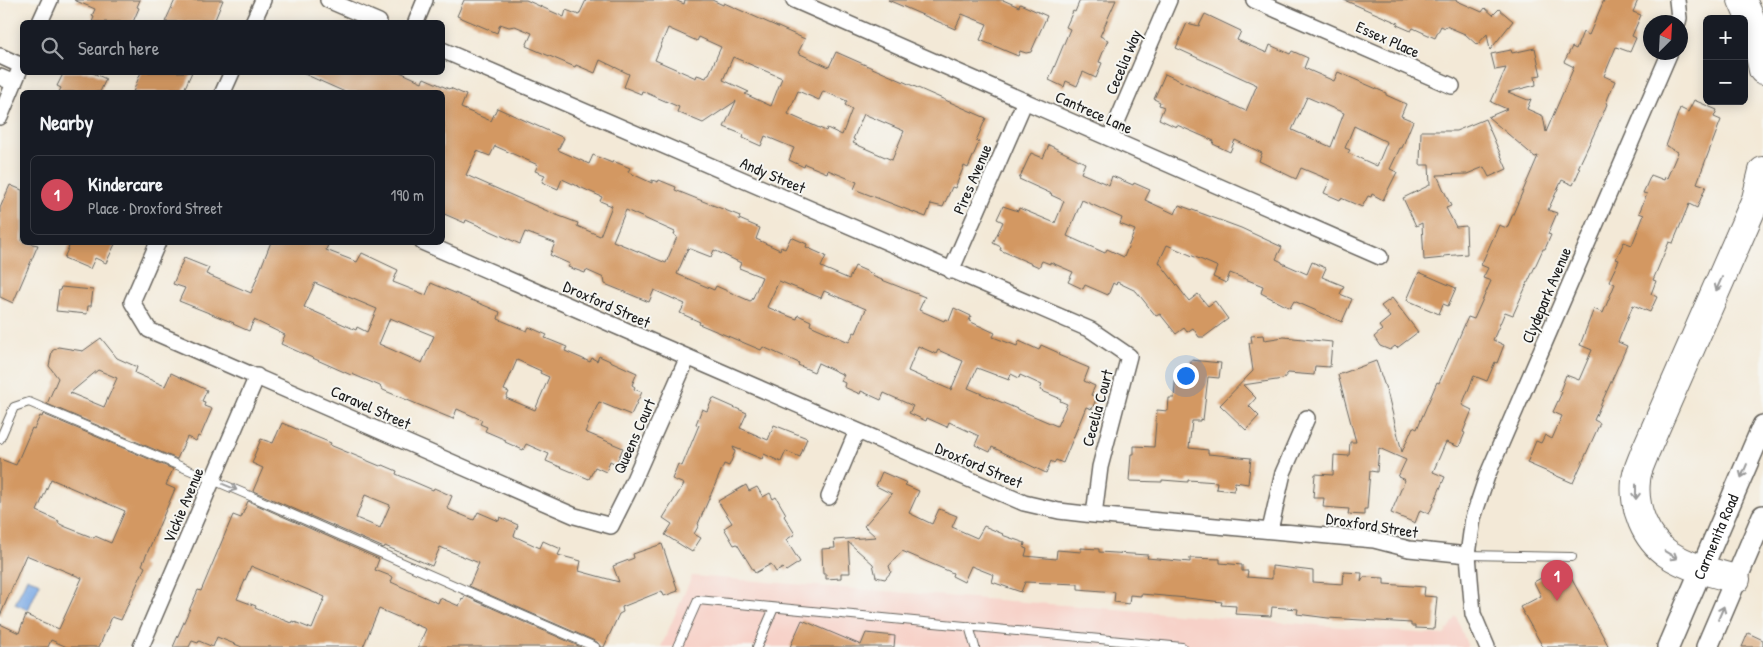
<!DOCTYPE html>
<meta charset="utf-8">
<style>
:root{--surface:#171b24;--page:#20242c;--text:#f1f3f6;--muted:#9ea1a6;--line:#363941;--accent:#d1495b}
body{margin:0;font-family:"Patrick Hand",sans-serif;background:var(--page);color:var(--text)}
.controls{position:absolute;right:15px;top:15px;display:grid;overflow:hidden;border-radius:8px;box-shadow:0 2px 12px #0003}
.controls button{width:45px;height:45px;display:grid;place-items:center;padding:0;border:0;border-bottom:1px solid var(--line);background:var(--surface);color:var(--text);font:25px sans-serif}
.compass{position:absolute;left:1643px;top:15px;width:45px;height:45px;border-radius:50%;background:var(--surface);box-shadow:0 2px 12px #0003;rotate:24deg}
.you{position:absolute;left:1185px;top:375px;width:18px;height:18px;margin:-12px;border:4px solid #fff;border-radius:50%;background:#1a73e8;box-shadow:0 0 0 8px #1a73e833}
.badge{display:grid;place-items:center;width:32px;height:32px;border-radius:50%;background:var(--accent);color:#fff;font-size:16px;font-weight:700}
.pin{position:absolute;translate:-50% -41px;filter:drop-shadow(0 1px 2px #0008)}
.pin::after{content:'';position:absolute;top:26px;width:18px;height:15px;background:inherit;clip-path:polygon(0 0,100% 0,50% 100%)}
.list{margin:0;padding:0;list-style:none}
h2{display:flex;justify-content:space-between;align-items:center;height:65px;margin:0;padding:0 20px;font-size:21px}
h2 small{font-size:16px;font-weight:400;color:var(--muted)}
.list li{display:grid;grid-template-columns:32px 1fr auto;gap:15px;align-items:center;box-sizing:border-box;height:80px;margin:0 10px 10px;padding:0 10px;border:1px solid var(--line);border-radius:8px}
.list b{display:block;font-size:19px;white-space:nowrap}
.list p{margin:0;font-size:16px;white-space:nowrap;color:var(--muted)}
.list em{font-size:16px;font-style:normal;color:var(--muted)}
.icon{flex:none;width:28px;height:28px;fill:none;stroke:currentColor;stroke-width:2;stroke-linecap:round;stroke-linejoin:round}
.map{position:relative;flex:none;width:1763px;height:647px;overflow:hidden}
.search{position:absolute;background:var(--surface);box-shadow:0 2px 12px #0003;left:20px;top:20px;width:425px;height:55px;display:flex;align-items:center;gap:12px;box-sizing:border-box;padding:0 18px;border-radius:8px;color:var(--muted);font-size:19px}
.panel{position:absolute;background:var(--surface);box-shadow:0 2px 12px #0003;left:20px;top:90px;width:425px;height:155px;border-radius:8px}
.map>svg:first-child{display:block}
.built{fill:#f7d1c8}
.water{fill:#7aa9e4;stroke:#4b6280}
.building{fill:#d39862;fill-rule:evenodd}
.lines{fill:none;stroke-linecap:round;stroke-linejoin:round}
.lane-casing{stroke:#67645d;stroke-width:10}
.street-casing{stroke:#67645d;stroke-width:18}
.secondary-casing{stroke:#67645d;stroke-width:24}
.highway-casing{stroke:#67645d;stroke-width:30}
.lane{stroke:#fff;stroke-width:8}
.street{stroke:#fff;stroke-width:15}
.secondary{stroke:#fff;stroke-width:21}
.highway{stroke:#fff;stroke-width:28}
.oneway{stroke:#999}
.labels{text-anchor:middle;stroke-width:4;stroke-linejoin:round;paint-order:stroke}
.street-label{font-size:16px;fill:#1c1c1c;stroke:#f6f6f2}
</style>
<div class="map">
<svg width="1763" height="647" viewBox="0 0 1763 647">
<rect width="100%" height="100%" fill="#f6f6f2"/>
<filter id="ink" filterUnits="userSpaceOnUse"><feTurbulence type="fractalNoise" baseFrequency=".02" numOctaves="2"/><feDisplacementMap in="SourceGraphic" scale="10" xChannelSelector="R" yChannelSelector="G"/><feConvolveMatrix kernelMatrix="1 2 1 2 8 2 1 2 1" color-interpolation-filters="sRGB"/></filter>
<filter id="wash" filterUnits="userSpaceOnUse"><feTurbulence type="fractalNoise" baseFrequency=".0096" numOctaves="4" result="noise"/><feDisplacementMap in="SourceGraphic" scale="20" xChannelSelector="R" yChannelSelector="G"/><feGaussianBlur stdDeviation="1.12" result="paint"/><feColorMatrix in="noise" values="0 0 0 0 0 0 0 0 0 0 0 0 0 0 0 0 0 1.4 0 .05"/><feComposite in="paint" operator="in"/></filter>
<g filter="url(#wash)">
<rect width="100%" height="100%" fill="#f3e9d7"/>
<path class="built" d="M 692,576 L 1444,635 L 1456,616 L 1468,647 L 661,647 Z"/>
<path class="water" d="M 27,578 L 40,583 L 28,610 L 15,604 Z"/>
<g id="blocks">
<path class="building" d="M 74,0 L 140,0 L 137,7 L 139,8 L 133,22 L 92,22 L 94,17 L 92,16 L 95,9 Z
M 175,0 L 223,0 L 214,22 L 165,22 Z
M 464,0 L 526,0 L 564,17 L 566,10 L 579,15 L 586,0 L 675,0 L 684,4 L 685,0 L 712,0 L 723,5 L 724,3 L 805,39 L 798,53 L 829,67 L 836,52 L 986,118 L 976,141 L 979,142 L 968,168 L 964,166 L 955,188 L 952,187 L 943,207 L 931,204 L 926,217 L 854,189 L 857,182 L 828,170 L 827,173 L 805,164 L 804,167 L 789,160 L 794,148 L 765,136 L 761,146 L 743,138 L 744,135 L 724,127 L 736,101 L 703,123 L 677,112 L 679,107 L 642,91 L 641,94 L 624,87 L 629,74 L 600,60 L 595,73 L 576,65 L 575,67 L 526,46 L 532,33 L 515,26 L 509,27 L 500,24 L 497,33 L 457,16 ZM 668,28 L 697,41 L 699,37 L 721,47 L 709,74 L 708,74 L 706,78 L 697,75 L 696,78 L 655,60 ZM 733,57 L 782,78 L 771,106 L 745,94 L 749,92 L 723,80 ZM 798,91 L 819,100 L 823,91 L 847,101 L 845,105 L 852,109 L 842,135 L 827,128 L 826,131 L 788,114 ZM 864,114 L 904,131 L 892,160 L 853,143 L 855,140 L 853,139 Z
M 888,0 L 1003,0 L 1019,7 L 1020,4 L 1047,16 L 1031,52 L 1026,53 L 1020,51 L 1018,56 L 980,40 L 987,24 L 962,14 L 955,29 Z
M 1080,0 L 1116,0 L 1100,36 L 1108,40 L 1099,62 L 1102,63 L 1096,78 L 1083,72 L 1077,86 L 1066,81 L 1064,87 L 1049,80 L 1070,29 L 1066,27 L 1073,11 L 1075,12 Z
M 1344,0 L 1455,0 L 1482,12 L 1485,8 L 1493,15 L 1499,9 L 1513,21 L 1490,50 L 1487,34 L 1477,45 L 1465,34 L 1446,26 L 1445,28 L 1441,26 L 1435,38 L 1413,28 L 1411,31 L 1397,25 L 1398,23 Z
M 1604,0 L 1638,0 L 1633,12 L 1641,15 L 1632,36 L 1636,38 L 1630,52 L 1616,47 L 1604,76 L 1615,81 L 1606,103 L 1607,104 L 1601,119 L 1578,168 L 1580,169 L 1573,185 L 1562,180 L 1548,210 L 1557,213 L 1548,234 L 1551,235 L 1545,249 L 1543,249 L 1513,315 L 1505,312 L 1493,340 L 1504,345 L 1497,363 L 1495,362 L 1487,381 L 1474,376 L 1462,405 L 1472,410 L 1463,432 L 1465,433 L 1459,447 L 1446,442 L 1433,472 L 1445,477 L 1429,514 L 1420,510 L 1415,523 L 1391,513 L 1405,480 L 1398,477 L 1406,460 L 1379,448 L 1377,472 L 1370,471 L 1367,509 L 1364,509 L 1364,515 L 1348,514 L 1349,509 L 1323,507 L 1324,498 L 1313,498 L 1315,474 L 1333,475 L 1334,455 L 1349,456 L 1350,442 L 1356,442 L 1338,375 L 1376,361 L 1388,395 L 1402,452 L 1413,427 L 1417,429 L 1437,382 L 1439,383 L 1468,317 L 1474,319 L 1491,281 L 1483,278 L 1488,268 L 1481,265 L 1499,225 L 1507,228 L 1538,156 L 1535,157 L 1488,117 L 1507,109 L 1491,102 L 1506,68 L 1495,70 L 1491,54 L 1511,50 L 1512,53 L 1535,48 L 1541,75 L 1535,76 L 1536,85 L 1508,92 L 1528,100 L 1531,99 L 1527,109 L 1543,116 L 1546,132 L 1574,67 L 1564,62 L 1572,47 L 1576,49 L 1583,32 L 1589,35 Z
M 1205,14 L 1241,31 L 1237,40 L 1267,53 L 1270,45 L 1290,54 L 1292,51 L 1308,58 L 1304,68 L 1334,81 L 1338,72 L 1386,93 L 1386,95 L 1406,104 L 1401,116 L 1413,121 L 1402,148 L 1400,148 L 1390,169 L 1397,172 L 1383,200 L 1372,194 L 1371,197 L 1368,196 L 1362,207 L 1341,198 L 1340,200 L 1324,193 L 1330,180 L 1301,168 L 1296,179 L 1259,161 L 1262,153 L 1235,140 L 1230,152 L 1213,144 L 1214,141 L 1177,125 L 1176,127 L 1159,119 L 1164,107 L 1159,105 L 1160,102 L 1154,99 L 1165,74 L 1246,111 L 1257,85 L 1176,48 L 1187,23 L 1199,26 ZM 1307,97 L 1344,113 L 1331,147 L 1292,130 ZM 1354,126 L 1387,142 L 1377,166 L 1348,153 L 1350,150 L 1345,148 Z
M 64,72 L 91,72 L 106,79 L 100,92 L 59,92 L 61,88 L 57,86 Z
M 141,72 L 192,72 L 183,92 L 133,92 Z
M 300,72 L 400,72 L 422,82 L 424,78 L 449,89 L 450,88 L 466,95 L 461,108 L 491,121 L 497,108 L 564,138 L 558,150 L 589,164 L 593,155 L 612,163 L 613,161 L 630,168 L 628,172 L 652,183 L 652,180 L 658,182 L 659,180 L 676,187 L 675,190 L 740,216 L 739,219 L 760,228 L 756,239 L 780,250 L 781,247 L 785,249 L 791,237 L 807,244 L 806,247 L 826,256 L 821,267 L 849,279 L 855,266 L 873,274 L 872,276 L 925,297 L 919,310 L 944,321 L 945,319 L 949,321 L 954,308 L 971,316 L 969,321 L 995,333 L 993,337 L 1017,346 L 1019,341 L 1039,350 L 1041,345 L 1059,353 L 1058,355 L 1089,368 L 1084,381 L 1095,386 L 1091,395 L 1097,397 L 1092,409 L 1086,407 L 1063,463 L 1056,460 L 1054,463 L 1051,461 L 1046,473 L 992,447 L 990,452 L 975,445 L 979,436 L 949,422 L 947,427 L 927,418 L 926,421 L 909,413 L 913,406 L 884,393 L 881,400 L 861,391 L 860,394 L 844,387 L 845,383 L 841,381 L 844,375 L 818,363 L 814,372 L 798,365 L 799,363 L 763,347 L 761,350 L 699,324 L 700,322 L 680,313 L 685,304 L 654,290 L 649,302 L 605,284 L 604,278 L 586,270 L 585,273 L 568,267 L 570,264 L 550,255 L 555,243 L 525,232 L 520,244 L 466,220 L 465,223 L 442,213 L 442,92 L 345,92 ZM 495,146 L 538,165 L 535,171 L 545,175 L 542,182 L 558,189 L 562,179 L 602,197 L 600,201 L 612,206 L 600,236 L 577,226 L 578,223 L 554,214 L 466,175 L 477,151 L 490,156 ZM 626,210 L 675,232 L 674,235 L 677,237 L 666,263 L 613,241 ZM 688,248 L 711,257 L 714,250 L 741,263 L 739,268 L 762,277 L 752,300 L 750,301 L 716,286 L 714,290 L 677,274 ZM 779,281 L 821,298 L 824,291 L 866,309 L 856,333 L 854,332 L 849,342 L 810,325 L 811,321 L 798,315 L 797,319 L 791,317 L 767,307 ZM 918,346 L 936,354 L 938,350 L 963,361 L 951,390 L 908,371 ZM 977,368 L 1009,380 L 1011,374 L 1019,378 L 1020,375 L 1042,385 L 1040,390 L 1061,399 L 1060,401 L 1067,404 L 1057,426 L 968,388 Z
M 1694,100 L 1717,110 L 1714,117 L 1721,120 L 1697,183 L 1706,186 L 1697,208 L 1689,204 L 1673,243 L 1669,242 L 1653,280 L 1656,281 L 1651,294 L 1657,297 L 1650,312 L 1633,305 L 1618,342 L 1627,346 L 1594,420 L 1600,423 L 1573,483 L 1527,463 L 1536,441 L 1541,443 L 1545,435 L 1552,439 L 1562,416 L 1553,412 L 1562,392 L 1560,391 L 1566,375 L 1579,380 L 1592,350 L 1580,345 L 1588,324 L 1594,309 L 1603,313 L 1615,284 L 1609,281 L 1619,260 L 1616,259 L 1624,242 L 1632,245 L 1644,215 L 1639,213 L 1647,194 L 1643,193 L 1651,175 L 1664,180 L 1665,177 L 1667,178 L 1678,152 L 1666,146 L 1680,108 L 1688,112 Z
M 1485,119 L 1507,169 L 1489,177 L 1484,167 L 1467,174 L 1437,175 L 1451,206 L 1446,208 L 1456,227 L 1466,226 L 1467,254 L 1444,256 L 1444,258 L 1424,260 L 1422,223 L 1416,226 L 1403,198 L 1430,185 L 1429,165 L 1420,165 L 1421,131 L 1456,131 Z
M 1049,145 L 1085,163 L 1081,173 L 1109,185 L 1112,176 L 1133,185 L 1134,183 L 1150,190 L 1145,200 L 1175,214 L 1179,205 L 1241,228 L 1282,247 L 1276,259 L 1282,262 L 1282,263 L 1307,274 L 1312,262 L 1326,268 L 1322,277 L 1344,286 L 1340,294 L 1352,299 L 1342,322 L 1294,301 L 1290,308 L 1261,293 L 1263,286 L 1230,273 L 1226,283 L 1213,277 L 1217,267 L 1216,266 L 1167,245 L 1159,262 L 1189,301 L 1198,294 L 1208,306 L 1215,301 L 1228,319 L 1204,337 L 1199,337 L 1193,328 L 1187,332 L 1184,328 L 1176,334 L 1160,314 L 1156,316 L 1136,291 L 1117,282 L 1116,285 L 1113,283 L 1108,295 L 1085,285 L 1083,289 L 1068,282 L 1073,272 L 1050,262 L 1050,264 L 1042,261 L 1039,267 L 1000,250 L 1001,247 L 993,243 L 1003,222 L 997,219 L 1003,206 L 1018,211 L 1019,208 L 1055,223 L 1064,201 L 1051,195 L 1052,194 L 1019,179 L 1031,153 L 1043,158 ZM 1082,200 L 1122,218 L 1120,224 L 1135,230 L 1124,257 L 1107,249 L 1105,253 L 1067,236 Z
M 10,185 L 22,190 L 22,242 L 38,245 L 13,303 L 0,297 L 0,208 Z
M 71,242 L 116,242 L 106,263 L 95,258 L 90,269 L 64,258 Z
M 271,242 L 329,242 L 326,250 L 357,262 L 362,253 L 398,270 L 393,282 L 426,295 L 431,283 L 500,312 L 498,319 L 527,331 L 529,327 L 547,335 L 545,338 L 567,347 L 565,351 L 590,362 L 592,358 L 597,361 L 599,356 L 637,373 L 632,385 L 635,387 L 634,389 L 642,392 L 631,415 L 599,402 L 585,432 L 623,448 L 616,464 L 610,461 L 606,472 L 595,467 L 589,479 L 546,461 L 549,454 L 526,444 L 523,450 L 505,442 L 506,440 L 485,431 L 487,427 L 480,424 L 482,420 L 457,409 L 453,419 L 383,390 L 380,386 L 352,374 L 351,375 L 281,344 L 285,335 L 254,320 L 249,331 L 233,324 L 234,323 L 179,301 L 185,288 L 173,284 L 184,258 L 209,268 L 206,274 L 251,293 ZM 315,283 L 377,309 L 367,332 L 357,327 L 356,330 L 304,307 ZM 390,318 L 434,336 L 422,363 L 379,344 ZM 517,360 L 541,371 L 540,373 L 549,377 L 535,410 L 506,398 L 509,392 L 504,390 Z
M 1419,272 L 1456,288 L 1448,306 L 1443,304 L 1439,314 L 1407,300 Z
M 61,287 L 93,290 L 91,306 L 88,306 L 87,314 L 56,311 L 59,290 L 60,290 Z
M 1392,298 L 1418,332 L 1397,348 L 1395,346 L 1390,350 L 1380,346 L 1374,337 L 1382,330 L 1379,326 L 1390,317 L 1381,306 Z
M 1263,335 L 1264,340 L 1284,337 L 1332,342 L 1330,367 L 1315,366 L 1314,375 L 1288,373 L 1283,379 L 1243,385 L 1256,398 L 1249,406 L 1259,416 L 1246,430 L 1220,405 L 1253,371 L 1249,343 L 1252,343 L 1251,336 Z
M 101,338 L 117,358 L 137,367 L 135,373 L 165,386 L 171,373 L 207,390 L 202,401 L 205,402 L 204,406 L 212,409 L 200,437 L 198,436 L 196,441 L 187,437 L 177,459 L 47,404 L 58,378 L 49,366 L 52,351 L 58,347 L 83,351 ZM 98,370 L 117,378 L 104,407 L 70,393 Z
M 1191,360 L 1221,363 L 1219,378 L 1208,377 L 1203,420 L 1200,419 L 1200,421 L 1192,421 L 1189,448 L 1208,450 L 1208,454 L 1251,458 L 1248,484 L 1235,482 L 1234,491 L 1216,489 L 1217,482 L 1188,480 L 1188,482 L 1162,480 L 1162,482 L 1129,481 L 1131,454 L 1134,454 L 1134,446 L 1154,447 L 1157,410 L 1168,411 L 1169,398 L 1174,398 L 1176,372 L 1190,374 Z
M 713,398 L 747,413 L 740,428 L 768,440 L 774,425 L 807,438 L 800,457 L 786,451 L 781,462 L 764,454 L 762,459 L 733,447 L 735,452 L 729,466 L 724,464 L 698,524 L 699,525 L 694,534 L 701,538 L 692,552 L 665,535 L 672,524 L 663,518 L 684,484 L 672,479 L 678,464 L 682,466 L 699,425 L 696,424 L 702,409 L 707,411 Z
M 43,414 L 173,469 L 166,485 L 175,489 L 142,565 L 145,567 L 121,620 L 112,617 L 99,647 L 67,647 L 51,640 L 48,647 L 0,647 L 0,624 L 19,633 L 26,615 L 59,629 L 82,578 L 26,555 L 0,616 L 0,459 L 16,465 L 32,428 L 34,429 L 40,416 L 42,417 ZM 51,479 L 125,511 L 111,543 L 95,536 L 94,538 L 66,527 L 58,523 L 59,521 L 37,511 Z
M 282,423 L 331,443 L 330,445 L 380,466 L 383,465 L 397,471 L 396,474 L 433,490 L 434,488 L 452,496 L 447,508 L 450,510 L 474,520 L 478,512 L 499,521 L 500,517 L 518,525 L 514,536 L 540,548 L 543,541 L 561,549 L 558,555 L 581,561 L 579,571 L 619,582 L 613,566 L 634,558 L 633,554 L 662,544 L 678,591 L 664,596 L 662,591 L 622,607 L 623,612 L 619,614 L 604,647 L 601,647 L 597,642 L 469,586 L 479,563 L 440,547 L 432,566 L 385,546 L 384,548 L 253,491 L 263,468 L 252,463 L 255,457 L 254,456 L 261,439 L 273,443 ZM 365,495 L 390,505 L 380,528 L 356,518 Z
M 882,472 L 907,483 L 905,485 L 919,491 L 909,513 L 932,524 L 939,509 L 957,516 L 952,527 L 977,538 L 984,526 L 1003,534 L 1002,535 L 1025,543 L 1024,548 L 1027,549 L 1025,556 L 1056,559 L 1057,550 L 1081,552 L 1081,548 L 1099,549 L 1099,552 L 1148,555 L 1147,558 L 1190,562 L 1190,558 L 1220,559 L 1220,563 L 1242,565 L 1242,571 L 1248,571 L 1247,577 L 1272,579 L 1272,566 L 1313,571 L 1313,582 L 1343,584 L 1344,572 L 1362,573 L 1361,582 L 1364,577 L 1384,578 L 1384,584 L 1425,587 L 1424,596 L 1437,597 L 1434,629 L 1415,628 L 1415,626 L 1411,626 L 1411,623 L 1328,618 L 1297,614 L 1298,609 L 1272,607 L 1271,616 L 1235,614 L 1236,606 L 1221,605 L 1222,602 L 1187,598 L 1141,594 L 1141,596 L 1130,595 L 1129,604 L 1114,602 L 1115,592 L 1078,589 L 1078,584 L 1025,582 L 1021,592 L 992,582 L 994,575 L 971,566 L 964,582 L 952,576 L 953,573 L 902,551 L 889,566 L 891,572 L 885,579 L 876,577 L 873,564 L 848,542 L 850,573 L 841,573 L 841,578 L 826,579 L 826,574 L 823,574 L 822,549 L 835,548 L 834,540 L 876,537 L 864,526 L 892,494 L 876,486 Z
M 746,485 L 749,491 L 757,487 L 763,497 L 770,493 L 773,499 L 776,497 L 786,514 L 784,516 L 795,534 L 786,540 L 800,562 L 786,571 L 783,568 L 776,572 L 771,564 L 755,573 L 737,544 L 734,545 L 724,528 L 732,523 L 718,501 Z
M 248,501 L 379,559 L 375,570 L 393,577 L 391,582 L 438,603 L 440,598 L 459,606 L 462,599 L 463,600 L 465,596 L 581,647 L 418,647 L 426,629 L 379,609 L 363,647 L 242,647 L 217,637 L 213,647 L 199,641 L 198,643 L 192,641 L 189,647 L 173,647 L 198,590 L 201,591 L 233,515 L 241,518 ZM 251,566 L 325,597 L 312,629 L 292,621 L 291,623 L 264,612 L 255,608 L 256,606 L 237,599 Z
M 1564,565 L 1609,647 L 1543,647 L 1520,607 L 1541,596 L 1534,582 Z
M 802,620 L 861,645 L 866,633 L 895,636 L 894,647 L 790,647 Z
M 1748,633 L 1763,640 L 1763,647 L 1742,647 Z"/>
</g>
</g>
<g filter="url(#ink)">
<use href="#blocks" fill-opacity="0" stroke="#67645d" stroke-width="1"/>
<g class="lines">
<g class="lane-casing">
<path id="lane" d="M 0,439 L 14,407 L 29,402 L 248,495 L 595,647
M 1468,555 L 1572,557
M 969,626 L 975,647
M 677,647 L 698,600 L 1182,647
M 757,647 L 774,608"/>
</g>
<g class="street-casing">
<path id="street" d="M 328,0 L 379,22
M 794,0 L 1380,257
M 1254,0 L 1452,86
M 1677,0 L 1679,18 L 1678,22
M 40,22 L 50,0
M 253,22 L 263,0
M 416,22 L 425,0
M 442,50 L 1091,330 L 1129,356 L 1100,467 L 1094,515
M 0,56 L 22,66
M 0,77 L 14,83
M 223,92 L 232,72
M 0,117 L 22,64
M 1110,138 L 1169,0
M 158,242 L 132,302 L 149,330 L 575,516 L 611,526 L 632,484 L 687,359
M 422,242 L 1024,503 L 1059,511 L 1094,515 L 1374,540 L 1409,549 L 1468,555
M 951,271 L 1025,101
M 829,497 L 857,431
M 1270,530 L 1283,473 L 1307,418
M 141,647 L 257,376
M 1487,647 L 1473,614 L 1468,555 L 1473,518 L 1487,476 L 1670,52"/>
</g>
<g class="secondary-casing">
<g id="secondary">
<path id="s1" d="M 1668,647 L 1763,426"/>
<path d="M 1707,647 L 1763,516"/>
</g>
</g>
<g class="highway-casing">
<path id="highway" d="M 1742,0 L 1754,27 L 1763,70
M 1736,579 C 1713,573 1688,567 1668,554 C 1645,539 1633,507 1636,481 C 1636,471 1642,461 1645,452 L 1756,199 L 1763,171"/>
</g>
<use href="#lane" class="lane"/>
<use href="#street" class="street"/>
<use href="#secondary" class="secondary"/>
<use href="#highway" class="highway"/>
</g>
<defs><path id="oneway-shaft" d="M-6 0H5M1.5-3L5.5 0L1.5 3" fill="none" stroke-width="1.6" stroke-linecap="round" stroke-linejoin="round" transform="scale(1.25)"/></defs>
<g class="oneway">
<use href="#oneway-shaft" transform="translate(1719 284) rotate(114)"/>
<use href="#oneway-shaft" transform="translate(1744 471) rotate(113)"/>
<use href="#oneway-shaft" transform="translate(230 487) rotate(23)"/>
<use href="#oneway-shaft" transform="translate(1636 492) rotate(90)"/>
<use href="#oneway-shaft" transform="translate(1671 555) rotate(31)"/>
<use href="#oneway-shaft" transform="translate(1721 613) rotate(-67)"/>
</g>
</g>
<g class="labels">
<g class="street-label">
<text transform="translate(1388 39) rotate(24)" y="6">Essex Place</text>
<text transform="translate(1123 62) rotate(-67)" y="6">Cecelia Way</text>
<text transform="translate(1094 112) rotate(24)" y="6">Cantrece Lane</text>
<text transform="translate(773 175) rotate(23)" y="6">Andy Street</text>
<text transform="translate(972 179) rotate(-67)" y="6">Pires Avenue</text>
<text transform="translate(1546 295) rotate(-67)" y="6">Clydepark Avenue</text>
<text transform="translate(607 304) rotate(24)" y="6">Droxford Street</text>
<text transform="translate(371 407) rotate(24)" y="6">Caravel Street</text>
<text transform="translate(1097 408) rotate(-75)" y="6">Cecelia Court</text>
<text transform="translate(634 436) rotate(-66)" y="6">Queens Court</text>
<text transform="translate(979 465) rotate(23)" y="6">Droxford Street</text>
<text transform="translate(183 505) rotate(-67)" y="6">Vickie Avenue</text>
<text transform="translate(1372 525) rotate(9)" y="6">Droxford Street</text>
<text dy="6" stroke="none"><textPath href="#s1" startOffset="120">Carmenita Road</textPath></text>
</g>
</g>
</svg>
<div class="controls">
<button>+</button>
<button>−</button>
</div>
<svg class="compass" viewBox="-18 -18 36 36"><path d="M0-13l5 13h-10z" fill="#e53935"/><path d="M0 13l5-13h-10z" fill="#9ea1a6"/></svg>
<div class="you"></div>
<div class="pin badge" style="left:1557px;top:601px">1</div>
<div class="search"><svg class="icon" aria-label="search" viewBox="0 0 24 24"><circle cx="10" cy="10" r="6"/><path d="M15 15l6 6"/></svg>Search here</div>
<section class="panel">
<h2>Nearby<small></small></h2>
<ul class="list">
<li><span class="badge">1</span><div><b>Kindercare</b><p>Place · Droxford Street</p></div><em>190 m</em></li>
</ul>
</section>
</div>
